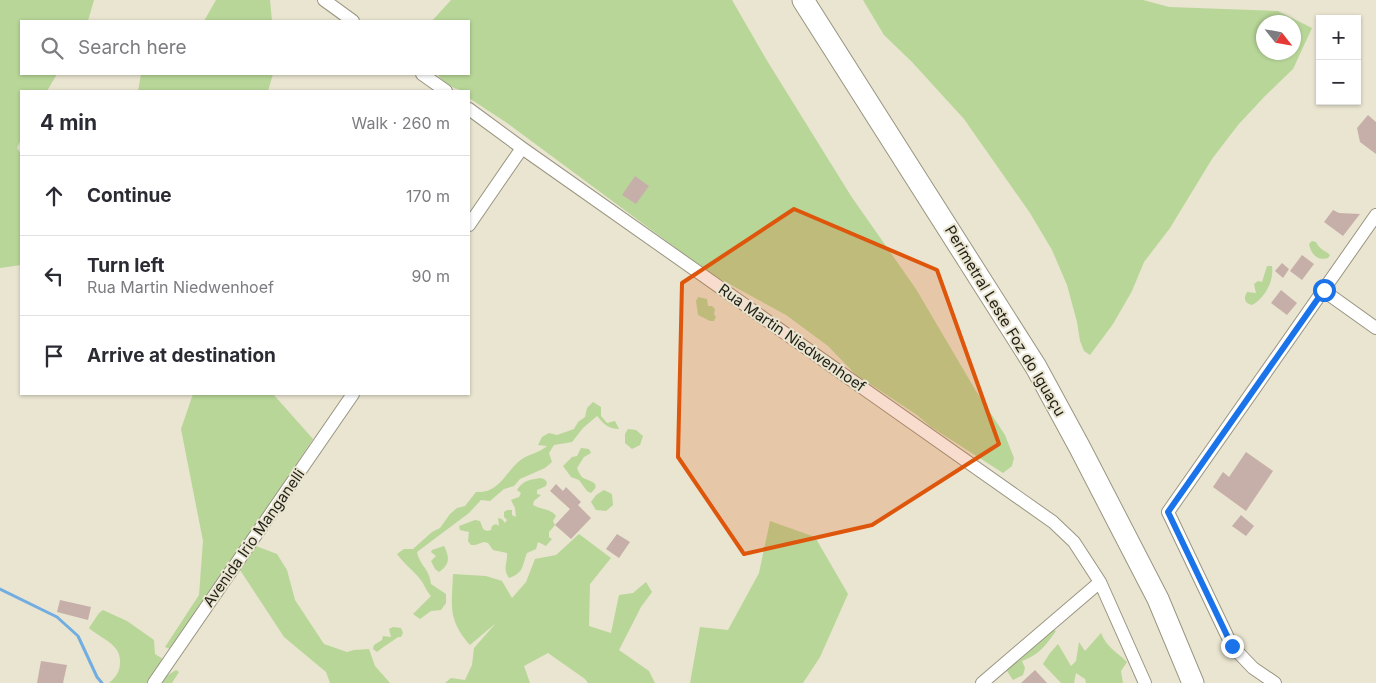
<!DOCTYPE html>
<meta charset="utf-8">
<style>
:root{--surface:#fff;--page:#f2f2f3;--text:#2b2b33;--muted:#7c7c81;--line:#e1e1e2}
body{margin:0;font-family:Inter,sans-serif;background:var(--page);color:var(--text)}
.controls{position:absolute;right:15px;top:15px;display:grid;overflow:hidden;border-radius:0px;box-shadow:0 1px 4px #0004}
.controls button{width:45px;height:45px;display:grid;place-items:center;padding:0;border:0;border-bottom:1px solid var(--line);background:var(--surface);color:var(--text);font:25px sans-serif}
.compass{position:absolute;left:1256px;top:15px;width:45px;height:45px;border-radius:50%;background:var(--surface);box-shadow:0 1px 4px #0004;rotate:121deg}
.stop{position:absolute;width:15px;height:15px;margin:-11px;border:4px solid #1a73e8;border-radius:50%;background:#fff}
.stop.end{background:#1a73e8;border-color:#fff;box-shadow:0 1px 5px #0008}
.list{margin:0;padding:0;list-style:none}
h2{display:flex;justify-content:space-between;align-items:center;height:65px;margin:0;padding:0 20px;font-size:21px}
h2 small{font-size:16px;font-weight:400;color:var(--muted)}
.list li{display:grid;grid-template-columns:32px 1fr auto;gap:15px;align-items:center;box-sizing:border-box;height:80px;padding:0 20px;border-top:1px solid var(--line)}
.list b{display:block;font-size:19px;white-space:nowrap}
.list p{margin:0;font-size:16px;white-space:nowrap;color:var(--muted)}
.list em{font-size:16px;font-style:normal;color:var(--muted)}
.icon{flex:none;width:28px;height:28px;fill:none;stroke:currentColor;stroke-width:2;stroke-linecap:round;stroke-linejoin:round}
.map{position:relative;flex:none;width:1376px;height:683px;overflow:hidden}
.search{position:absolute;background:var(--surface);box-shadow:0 1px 4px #0004;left:20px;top:20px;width:450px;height:55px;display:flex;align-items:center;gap:12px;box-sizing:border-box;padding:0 18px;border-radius:0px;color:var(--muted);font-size:19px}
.panel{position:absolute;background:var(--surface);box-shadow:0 1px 4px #0004;left:20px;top:90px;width:450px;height:305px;border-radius:0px}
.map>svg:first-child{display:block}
.green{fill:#b8d698;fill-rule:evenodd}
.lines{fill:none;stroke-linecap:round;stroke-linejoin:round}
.stream{stroke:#72ade1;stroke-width:3}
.building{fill:#c6afa9}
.street-casing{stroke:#999581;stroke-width:14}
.highway-casing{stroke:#999581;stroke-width:23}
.street{stroke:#fff;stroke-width:12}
.highway{stroke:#fff;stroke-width:21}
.route{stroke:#1a73e8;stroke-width:6}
.marked{fill:#de560c;fill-opacity:0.2;stroke:#de560c;stroke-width:4;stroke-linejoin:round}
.labels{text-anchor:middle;stroke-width:4;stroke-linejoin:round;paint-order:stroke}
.street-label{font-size:15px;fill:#201e16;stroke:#e9e5d0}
</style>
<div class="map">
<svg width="1376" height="683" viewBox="0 0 1376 683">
<rect width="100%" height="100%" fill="#e9e5d0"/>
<path class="green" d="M 0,0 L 94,0 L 88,21 L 21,21 L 21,74 L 57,74 L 47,91 L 21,91 L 21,139 L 17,148 L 21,154 L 21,265 L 0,268 Z
M 216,0 L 270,0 L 272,21 L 204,21 Z
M 451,0 L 732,0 L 766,59 L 851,196 L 916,289 L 976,391 L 1005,435 L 1014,458 L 1012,466 L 1003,473 L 931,427 L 917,415 L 855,374 L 828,346 L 786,315 L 711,274 L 507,123 L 469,98 L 469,91 C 455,91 445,84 437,74 L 469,74 L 469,21 L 432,21 Z
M 863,0 L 1143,0 L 1169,7 L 1278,11 L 1312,28 L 1293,69 L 1265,96 L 1238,125 L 1212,159 L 1170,228 L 1144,262 L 1132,291 L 1113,324 L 1090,355 L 1084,351 L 1080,341 L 1077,322 L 1067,285 L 1052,250 L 1030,213 L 964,119 L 912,62 L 884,35 ZM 1264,22 L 1294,22 L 1294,52 L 1264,52 Z
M 141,74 L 273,74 L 268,91 L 138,91 Z
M 1312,241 L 1316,242 C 1319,249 1326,251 1330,255 L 1328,258 C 1317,261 1311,254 1309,244 Z
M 1267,266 L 1272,266 C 1274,281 1265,298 1252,305 C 1245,303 1243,299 1247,292 L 1256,293 L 1254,284 L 1258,281 L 1262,282 Z
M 698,297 L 707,299 L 708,306 L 712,306 L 715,309 L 714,314 L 716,317 L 714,321 L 710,321 L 698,315 L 696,301 Z
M 193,394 L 273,394 L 313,439 L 173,650 L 165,647 L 199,595 L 203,541 L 181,429 Z
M 593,402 L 601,407 L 601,416 L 607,423 L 615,421 L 619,429 C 608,429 604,424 597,416 L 583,428 L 572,442 L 554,445 L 549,453 L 552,462 L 545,468 L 520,479 L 514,486 L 504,489 L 490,501 L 481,500 L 469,513 L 417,552 C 420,566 429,568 431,584 L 446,594 L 446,603 L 441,610 L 431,611 L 420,619 L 413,614 L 431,596 C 426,591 425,585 420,579 C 413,570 404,564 397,554 L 404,549 L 413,549 L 432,532 L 440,528 L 450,514 L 457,508 L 465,506 L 476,492 C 500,494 506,470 522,459 C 530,454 539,453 547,446 L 538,445 L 542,437 L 549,433 L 557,435 L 574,429 L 578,422 L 585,417 L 587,408 Z
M 628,429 L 636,430 L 643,436 L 640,445 L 632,449 L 625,443 L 625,434 Z
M 581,448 L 589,449 L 591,453 L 584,457 L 577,468 C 578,470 579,473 581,476 C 586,482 604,481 591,493 L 587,491 L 579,480 L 571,477 L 563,466 L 572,457 L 577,456 Z
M 540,478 L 544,479 L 547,482 L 546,486 L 537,490 L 537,494 L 541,495 L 534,501 L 533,505 C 541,510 550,508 556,516 L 553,521 L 555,525 L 549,532 L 549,537 L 552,539 L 546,546 L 538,542 L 536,549 L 527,553 C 522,566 524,573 509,578 C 502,569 508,562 507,553 L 493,550 L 488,543 L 484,542 L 475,545 L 471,545 L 468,541 L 469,532 L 460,530 L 459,526 L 475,520 L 480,521 L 483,529 L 487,531 L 491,530 L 492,526 L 496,524 L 499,526 L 498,518 L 502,519 L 505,523 L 507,520 L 504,517 L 504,512 L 507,510 L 512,510 L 512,515 L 516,517 L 515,508 L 511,500 L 519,497 L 521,493 L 517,490 C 523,480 530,480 540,478 Z
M 604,490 L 612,494 L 613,505 L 606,511 L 596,510 L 591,502 L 596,495 Z
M 770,521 L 815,537 L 848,594 L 820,657 L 803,683 L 690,683 L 700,627 L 728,630 L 759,573 Z
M 579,534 L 611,558 L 590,584 L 589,626 L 611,633 L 619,595 L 633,593 L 646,582 L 652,592 L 641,607 L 619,650 L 649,671 L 655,683 L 588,683 L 585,679 L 548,653 L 524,666 L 530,683 L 445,683 L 451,678 L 465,680 L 472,665 L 474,648 L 496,623 L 470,645 C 447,619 452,605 453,574 L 486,576 L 502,581 L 512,598 L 526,582 L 535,559 L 556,555 Z
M 256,546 L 277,554 L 287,570 L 295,600 L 324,644 L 347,652 L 354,650 L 369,649 L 375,666 L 390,683 L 330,683 L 326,672 L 284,637 L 240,570 Z
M 444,546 C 449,556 451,564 439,572 L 435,569 L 431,561 L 436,556 L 431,552 L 432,550 Z
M 103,610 L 127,621 L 154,640 L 155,654 L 163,659 L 164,673 L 168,675 L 176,670 L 179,672 L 172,683 L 109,683 C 116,677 120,672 120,662 C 121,644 101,639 89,628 L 99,613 Z
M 393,627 L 401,628 L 403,633 L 401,637 L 398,637 C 390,643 384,646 377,652 L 373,649 L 374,645 L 382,640 L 383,636 L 391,637 L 389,629 Z
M 1050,628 L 1056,631 C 1045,646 1040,654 1022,661 L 1025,668 L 1023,675 L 1013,680 L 1007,671 L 1017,654 Z
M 1101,633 C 1107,648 1116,651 1127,662 L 1121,671 L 1123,683 L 1086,683 L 1085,679 L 1076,673 L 1074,683 L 1061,683 L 1043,664 L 1050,653 L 1058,644 L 1071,666 L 1076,661 L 1079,642 L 1085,651 Z"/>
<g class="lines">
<path class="stream" d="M 0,589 L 57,617 L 78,636 L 97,677 L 102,683"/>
</g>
<path class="building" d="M 1368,115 L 1376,122 L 1376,154 L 1360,142 L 1357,128 Z
M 635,176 L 649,186 L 636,204 L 622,195 Z
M 1333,210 L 1339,213 L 1360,214 L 1343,236 L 1324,222 Z
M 1302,255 L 1314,264 L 1302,280 L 1290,271 Z
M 1282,263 L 1289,269 L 1283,278 L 1275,271 Z
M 1281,290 L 1297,303 L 1287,315 L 1271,303 Z
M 1246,452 L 1273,471 L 1246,511 L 1213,487 L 1223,472 L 1229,477 Z
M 556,484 L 563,491 L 566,487 L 581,502 L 578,505 L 591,518 L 571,539 L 555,525 L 570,509 L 550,491 Z
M 1241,515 L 1254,526 L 1246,536 L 1232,526 Z
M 617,534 L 630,542 L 619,558 L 606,549 Z
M 60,600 L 91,607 L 88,620 L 57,612 Z
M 41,661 L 67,665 L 63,683 L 37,683 Z
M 1035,670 L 1047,683 L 1021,683 Z"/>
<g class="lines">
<g class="street-casing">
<path id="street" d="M 324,0 L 353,21
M 422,74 L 446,91
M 469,109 L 522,148 L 1053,522 L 1074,542 L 1100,582 L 1145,683
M 469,225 L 522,148
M 1324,291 L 1376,328
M 154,683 L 353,394
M 982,683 L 1100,582
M 1275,683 L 1253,668 L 1232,646 L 1168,512 L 1376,215"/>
</g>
<g class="highway-casing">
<path id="highway" d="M 803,0 L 1036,367 L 1080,448 L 1158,599 L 1193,683"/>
</g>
<use href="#street" class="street"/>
<use href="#highway" class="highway"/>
</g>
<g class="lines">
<path class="route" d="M 1232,646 L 1168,512 L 1324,290"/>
</g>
<path class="marked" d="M 794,209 L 937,270 L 999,444 L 872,525 L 744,554 L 678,457 L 682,283 Z"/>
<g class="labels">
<g class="street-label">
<text transform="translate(1005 321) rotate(59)" y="5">Perimetral Leste Foz do Iguaçu</text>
<text transform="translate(792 338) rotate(35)" y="5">Rua Martin Niedwenhoef</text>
<text transform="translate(254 538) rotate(-55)" y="5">Avenida Irio Manganelli</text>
</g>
</g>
</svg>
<div class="controls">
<button>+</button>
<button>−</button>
</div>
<svg class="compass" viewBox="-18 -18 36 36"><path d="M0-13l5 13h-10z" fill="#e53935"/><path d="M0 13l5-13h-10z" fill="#7c7c81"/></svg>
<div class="stop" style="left:1324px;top:290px"></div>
<div class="stop end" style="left:1232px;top:646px"></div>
<div class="search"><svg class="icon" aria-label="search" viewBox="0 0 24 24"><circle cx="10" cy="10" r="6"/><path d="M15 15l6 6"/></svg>Search here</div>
<section class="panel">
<h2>4 min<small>Walk · 260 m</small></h2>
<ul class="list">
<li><svg class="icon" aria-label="ahead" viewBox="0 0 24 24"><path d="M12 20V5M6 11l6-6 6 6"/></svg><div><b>Continue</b></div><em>170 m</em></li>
<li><svg class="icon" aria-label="left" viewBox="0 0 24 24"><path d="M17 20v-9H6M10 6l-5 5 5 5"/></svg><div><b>Turn left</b><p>Rua Martin Niedwenhoef</p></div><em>90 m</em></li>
<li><svg class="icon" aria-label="arrive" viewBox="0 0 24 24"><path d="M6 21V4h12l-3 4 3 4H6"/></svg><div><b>Arrive at destination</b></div></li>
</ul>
</section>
</div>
